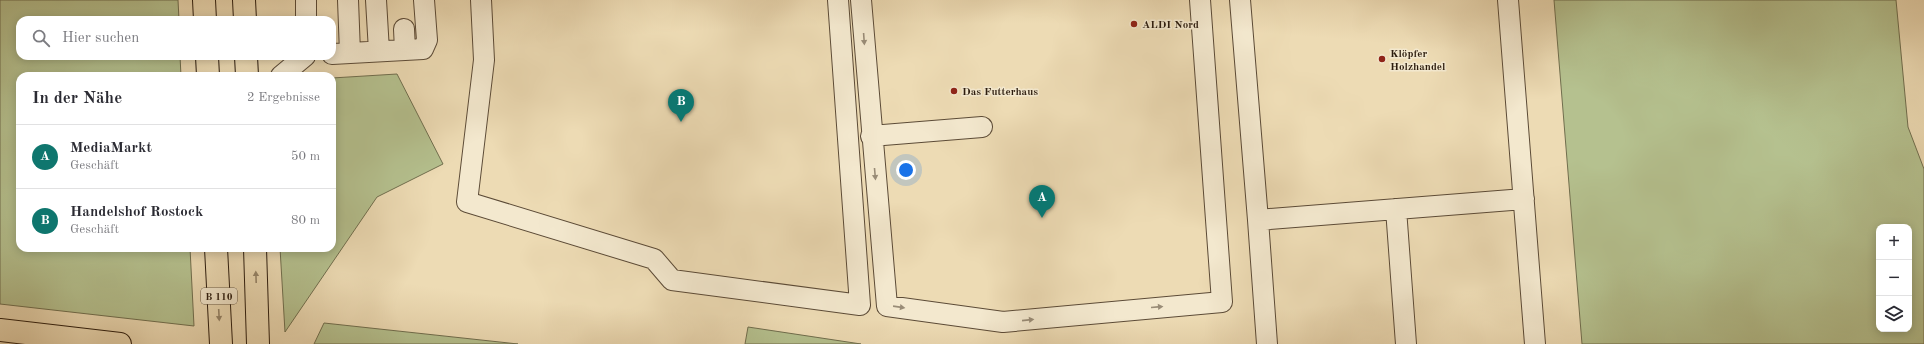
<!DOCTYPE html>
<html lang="de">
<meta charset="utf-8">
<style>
:root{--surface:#fff;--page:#f2f2f3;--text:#2b2b33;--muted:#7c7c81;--line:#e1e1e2;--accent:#0f766e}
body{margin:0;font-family:"Old Standard TT",serif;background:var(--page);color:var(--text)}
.controls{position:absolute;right:12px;bottom:12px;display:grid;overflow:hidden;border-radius:8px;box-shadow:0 2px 10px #0003}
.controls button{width:36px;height:36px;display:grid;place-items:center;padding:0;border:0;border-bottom:1px solid var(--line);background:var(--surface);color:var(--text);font:20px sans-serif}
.you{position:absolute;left:906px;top:170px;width:14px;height:14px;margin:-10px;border:3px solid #fff;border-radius:50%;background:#1a73e8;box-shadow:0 0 0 6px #1a73e833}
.badge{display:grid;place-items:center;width:26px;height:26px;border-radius:50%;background:var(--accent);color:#fff;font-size:13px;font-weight:700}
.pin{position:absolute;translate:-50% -33px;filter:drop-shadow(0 1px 2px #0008)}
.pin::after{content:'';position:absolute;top:21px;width:14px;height:12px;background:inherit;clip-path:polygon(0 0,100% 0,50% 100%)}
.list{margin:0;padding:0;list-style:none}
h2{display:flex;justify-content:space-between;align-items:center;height:52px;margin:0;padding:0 16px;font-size:17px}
h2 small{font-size:13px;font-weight:400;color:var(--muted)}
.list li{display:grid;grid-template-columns:26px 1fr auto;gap:12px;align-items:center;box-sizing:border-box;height:64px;padding:0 16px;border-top:1px solid var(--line)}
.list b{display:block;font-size:15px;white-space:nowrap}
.list p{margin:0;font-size:13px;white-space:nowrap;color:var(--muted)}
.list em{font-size:13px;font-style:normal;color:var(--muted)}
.icon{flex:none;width:22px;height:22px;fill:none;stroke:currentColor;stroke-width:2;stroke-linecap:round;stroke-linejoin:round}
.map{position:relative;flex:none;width:1924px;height:344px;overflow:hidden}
.search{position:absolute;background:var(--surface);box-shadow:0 2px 10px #0003;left:16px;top:16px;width:320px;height:44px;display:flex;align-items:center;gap:10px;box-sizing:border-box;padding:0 14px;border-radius:12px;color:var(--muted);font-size:15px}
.panel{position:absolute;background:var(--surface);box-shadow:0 2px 10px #0003;left:16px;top:72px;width:320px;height:180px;border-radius:12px}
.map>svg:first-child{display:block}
.green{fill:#b5c18f;stroke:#706e4e;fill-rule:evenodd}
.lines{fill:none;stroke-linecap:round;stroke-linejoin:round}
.minor-casing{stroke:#5c4b37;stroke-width:22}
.major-casing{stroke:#2b1b0d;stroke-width:24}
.highway-casing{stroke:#2b1b0d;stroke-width:24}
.minor{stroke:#f3e8ce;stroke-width:20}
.major{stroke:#eddbb4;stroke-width:22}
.highway{stroke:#eddbb4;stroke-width:22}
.oneway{fill:#998c77}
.oneway2{fill:#968569}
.poi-dot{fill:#8f2418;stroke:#f3e8ce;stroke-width:1.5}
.labels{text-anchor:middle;stroke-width:3;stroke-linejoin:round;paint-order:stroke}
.shield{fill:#f3e8ce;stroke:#675847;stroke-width:1}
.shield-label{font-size:10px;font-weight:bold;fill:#2b1b0d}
.poi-label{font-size:11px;font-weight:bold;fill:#2b1b0d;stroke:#f3e8ce;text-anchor:start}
</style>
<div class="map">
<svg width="1924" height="344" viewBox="0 0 1924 344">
<rect width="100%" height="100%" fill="#eddbb4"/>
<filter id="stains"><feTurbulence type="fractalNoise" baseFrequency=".005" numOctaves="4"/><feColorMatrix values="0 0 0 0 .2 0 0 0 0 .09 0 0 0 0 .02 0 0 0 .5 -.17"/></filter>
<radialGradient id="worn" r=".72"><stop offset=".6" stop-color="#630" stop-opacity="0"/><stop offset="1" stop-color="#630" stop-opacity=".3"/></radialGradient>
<path class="green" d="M 0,0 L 178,0 L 179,20 L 20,20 L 20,56 L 180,56 L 181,76 L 20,76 L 20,248 L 190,248 L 194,326 L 0,304 Z
M 1554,0 L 1896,0 L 1908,127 L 1924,169 L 1924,344 L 1582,344 ZM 1879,227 L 1909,227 L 1909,329 L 1879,329 Z
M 397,74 L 443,164 L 377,197 L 285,332 L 280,248 L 332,248 L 332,78 Z
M 324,323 L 518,344 L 314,344 Z
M 748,327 L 861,344 L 745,344 Z"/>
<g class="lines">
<g class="minor-casing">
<path id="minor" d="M 348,0 L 350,53
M 376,0 L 379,51
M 481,0 L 484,60 L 467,202 L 654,259 L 672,280 L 860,305 L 838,0
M 861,0 L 887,306 L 1003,322 L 1222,302 L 1200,0
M 1240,0 L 1258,220 L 1524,199
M 1508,0 L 1535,344
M 306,20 L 306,0
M 404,29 L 405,50
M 332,54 L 423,49 L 427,40 L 424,0
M 281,76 L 305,56
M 871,136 L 982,127
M 1396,209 L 1406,344
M 1258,220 L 1267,344"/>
</g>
<g class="major-casing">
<path id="major" d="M 204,0 L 205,20
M 244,0 L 245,20
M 207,56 L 208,76
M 246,56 L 247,76
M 216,248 L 221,344
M 255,248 L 258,344"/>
</g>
<g class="highway-casing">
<path id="highway" d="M 0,330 L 120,344"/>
</g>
<use href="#minor" class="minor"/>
<use href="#major" class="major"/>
<use href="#highway" class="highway"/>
</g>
<defs><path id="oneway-solid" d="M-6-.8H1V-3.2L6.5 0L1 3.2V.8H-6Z"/></defs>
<g class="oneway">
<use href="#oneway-solid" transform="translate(864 39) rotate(86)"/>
<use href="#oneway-solid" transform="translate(875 174) rotate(85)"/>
<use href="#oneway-solid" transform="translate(899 307) rotate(8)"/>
<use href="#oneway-solid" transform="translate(1157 307) rotate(-5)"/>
<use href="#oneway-solid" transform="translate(1028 320) rotate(-6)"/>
</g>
<g class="oneway2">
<use href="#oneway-solid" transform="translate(256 277) rotate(-92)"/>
<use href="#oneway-solid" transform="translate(219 315) rotate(87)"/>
</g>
<g class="poi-dot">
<circle cx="1134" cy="24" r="4"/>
<circle cx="1382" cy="59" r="4"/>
<circle cx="954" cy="91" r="4"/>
</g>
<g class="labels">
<rect class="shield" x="201" y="288" width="36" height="16" rx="3"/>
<g class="shield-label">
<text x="219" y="300">B 110</text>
</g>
<g class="poi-label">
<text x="1142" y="28">ALDI Nord</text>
<text x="1390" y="57">Klöpfer<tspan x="1390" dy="13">Holzhandel</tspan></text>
<text x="962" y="95">Das Futterhaus</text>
</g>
</g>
<rect width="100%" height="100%" filter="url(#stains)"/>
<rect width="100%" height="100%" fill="url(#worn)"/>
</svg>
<div class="controls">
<button>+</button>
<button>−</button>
<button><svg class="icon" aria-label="layers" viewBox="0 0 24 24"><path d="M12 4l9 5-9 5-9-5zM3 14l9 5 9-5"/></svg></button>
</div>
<div class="you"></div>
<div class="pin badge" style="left:1042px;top:218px">A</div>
<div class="pin badge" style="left:681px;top:122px">B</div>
<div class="search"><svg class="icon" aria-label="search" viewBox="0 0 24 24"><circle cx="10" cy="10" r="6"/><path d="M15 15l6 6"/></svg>Hier suchen</div>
<section class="panel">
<h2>In der Nähe<small>2 Ergebnisse</small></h2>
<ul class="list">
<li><span class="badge">A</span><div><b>MediaMarkt</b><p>Geschäft</p></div><em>50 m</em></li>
<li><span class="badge">B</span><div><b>Handelshof Rostock</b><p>Geschäft</p></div><em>80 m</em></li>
</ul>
</section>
</div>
